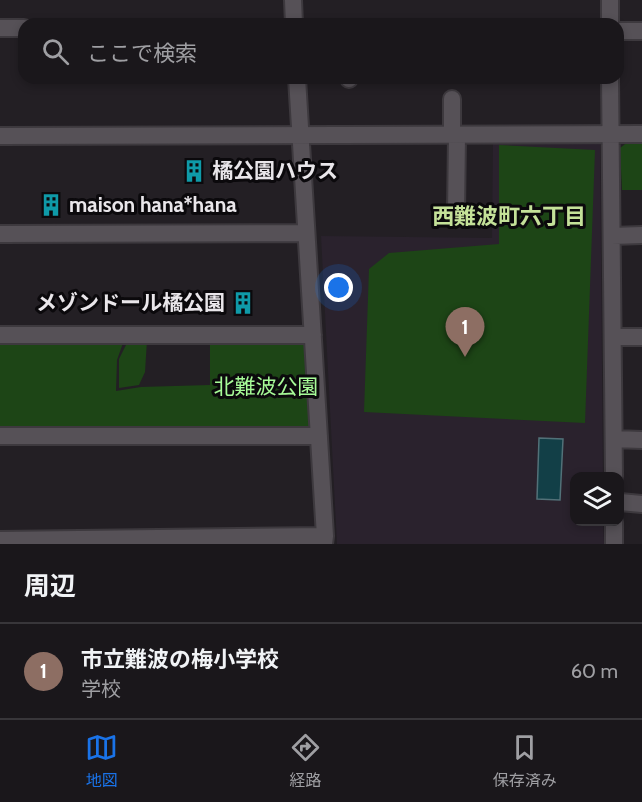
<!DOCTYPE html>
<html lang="ja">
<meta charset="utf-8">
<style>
:root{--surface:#1a171b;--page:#232024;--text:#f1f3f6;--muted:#9f9fa3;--line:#38363a;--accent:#1a73e8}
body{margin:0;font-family:Cabin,"Noto Sans JP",sans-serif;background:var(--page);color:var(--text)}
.controls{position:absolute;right:18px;bottom:18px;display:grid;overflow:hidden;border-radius:12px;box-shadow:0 3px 9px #0003}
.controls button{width:54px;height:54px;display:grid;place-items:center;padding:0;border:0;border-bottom:2px solid var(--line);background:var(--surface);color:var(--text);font:30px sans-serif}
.you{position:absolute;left:339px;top:288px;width:21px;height:21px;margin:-15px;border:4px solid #fff;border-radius:50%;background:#1a73e8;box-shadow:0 0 0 9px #1a73e833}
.badge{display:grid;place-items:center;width:39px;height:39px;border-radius:50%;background:var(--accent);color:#fff;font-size:20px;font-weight:700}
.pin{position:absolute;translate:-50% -50px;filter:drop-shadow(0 2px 3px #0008)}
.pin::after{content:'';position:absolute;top:32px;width:21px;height:18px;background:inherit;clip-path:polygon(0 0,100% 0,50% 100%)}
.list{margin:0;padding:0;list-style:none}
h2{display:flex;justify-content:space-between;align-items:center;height:78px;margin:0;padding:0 24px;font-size:26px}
h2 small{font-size:20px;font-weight:400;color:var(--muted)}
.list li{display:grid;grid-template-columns:39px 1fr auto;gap:18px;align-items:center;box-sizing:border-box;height:96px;padding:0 24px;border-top:2px solid var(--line)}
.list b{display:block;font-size:22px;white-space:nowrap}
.list p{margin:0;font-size:20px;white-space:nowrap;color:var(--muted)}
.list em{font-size:20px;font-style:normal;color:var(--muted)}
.icon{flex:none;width:33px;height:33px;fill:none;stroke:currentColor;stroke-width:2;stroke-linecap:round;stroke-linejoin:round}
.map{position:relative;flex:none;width:642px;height:544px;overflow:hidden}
.search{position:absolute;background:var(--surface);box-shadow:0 3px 9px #0003;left:18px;right:18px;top:18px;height:66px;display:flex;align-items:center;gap:15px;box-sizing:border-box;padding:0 21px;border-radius:18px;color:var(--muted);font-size:22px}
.sheet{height:174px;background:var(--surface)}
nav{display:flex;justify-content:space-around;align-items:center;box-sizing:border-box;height:84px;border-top:2px solid var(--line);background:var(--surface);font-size:16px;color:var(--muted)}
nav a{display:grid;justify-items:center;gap:3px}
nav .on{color:var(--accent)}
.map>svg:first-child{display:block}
.built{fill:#2a222d}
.green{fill:#1d4516}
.water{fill:#123f47;stroke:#527178;stroke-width:1.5}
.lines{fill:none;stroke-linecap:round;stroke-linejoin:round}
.minor-casing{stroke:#3d393e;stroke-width:20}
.minor{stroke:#565157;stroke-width:16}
.labels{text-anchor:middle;stroke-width:6;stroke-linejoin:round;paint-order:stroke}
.poi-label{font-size:21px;font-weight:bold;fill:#e9e6ea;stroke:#0b090c;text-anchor:start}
.park-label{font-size:21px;fill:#a7fb98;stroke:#0b090c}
.neighbourhood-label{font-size:22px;font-weight:bold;fill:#c4e199;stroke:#0b090c}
</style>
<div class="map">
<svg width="642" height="544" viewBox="0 0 642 544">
<rect width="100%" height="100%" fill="#231f24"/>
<path class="built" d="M 493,138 L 600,141 L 603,476 L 574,476 L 574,522 L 603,522 L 604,544 L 337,544 L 321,236 L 492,238 Z"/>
<path class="green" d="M 629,141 L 642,141 L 642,190 L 622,190 L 620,148 Z
M 499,145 L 595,150 L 585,423 L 364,412 L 369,269 L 389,253 L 499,244 Z
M 147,340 L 145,372 L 139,385 L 119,388 L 119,359 L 128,341 Z
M 123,343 L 117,360 L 116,391 L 141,387 L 210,385 L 210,343 L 306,343 L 312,429 L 0,428 L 0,344 Z"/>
<path class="water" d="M 539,438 L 563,439 L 560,500 L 537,499 Z"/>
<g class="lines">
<g class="minor-casing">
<path id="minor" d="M 293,0 L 294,24
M 610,0 L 610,24
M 0,28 L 24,28
M 618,31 L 642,31
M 297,78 L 325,536 L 324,544
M 349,78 L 349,79
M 610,78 L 614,476
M 452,134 L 452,99
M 0,136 L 642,134
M 456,213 L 457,135
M 0,234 L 306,233
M 612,236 L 642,235
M 0,335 L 313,335
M 613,337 L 642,337
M 0,436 L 319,436
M 614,439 L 642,440
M 620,502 L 642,504
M 0,540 L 325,536
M 614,544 L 614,522"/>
</g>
<use href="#minor" class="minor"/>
</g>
<defs>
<g id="building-bare" transform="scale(1.8)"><path d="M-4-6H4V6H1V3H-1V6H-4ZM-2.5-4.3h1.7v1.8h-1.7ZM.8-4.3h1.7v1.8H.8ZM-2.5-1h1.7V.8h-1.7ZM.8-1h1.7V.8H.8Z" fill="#0f9aa8" stroke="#0b090c" stroke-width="2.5" paint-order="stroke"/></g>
</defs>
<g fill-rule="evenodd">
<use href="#building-bare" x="194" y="171"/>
<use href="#building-bare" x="51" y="205"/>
<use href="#building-bare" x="243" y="303"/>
</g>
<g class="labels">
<g class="poi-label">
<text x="212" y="178">橘公園ハウス</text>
<text x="69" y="212">maison hana*hana</text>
<text x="225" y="310" text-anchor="end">メゾンドール橘公園</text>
</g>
<g class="park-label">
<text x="266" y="394">北難波公園</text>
</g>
<g class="neighbourhood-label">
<text x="509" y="224">西難波町六丁目</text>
</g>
</g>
</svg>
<div class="controls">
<button><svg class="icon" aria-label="layers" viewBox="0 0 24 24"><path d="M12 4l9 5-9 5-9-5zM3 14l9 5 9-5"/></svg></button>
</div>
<div class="you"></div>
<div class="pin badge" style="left:465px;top:357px;background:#8d6e63">1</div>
<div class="search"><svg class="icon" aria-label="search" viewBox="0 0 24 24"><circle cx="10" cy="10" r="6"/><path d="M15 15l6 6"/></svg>ここで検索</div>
</div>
<section class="sheet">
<h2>周辺<small></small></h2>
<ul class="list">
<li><span class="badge" style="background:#8d6e63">1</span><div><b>市立難波の梅小学校</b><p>学校</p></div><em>60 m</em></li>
</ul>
</section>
<nav>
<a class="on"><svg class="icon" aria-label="map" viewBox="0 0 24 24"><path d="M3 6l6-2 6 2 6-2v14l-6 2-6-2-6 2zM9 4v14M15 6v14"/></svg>地図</a>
<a><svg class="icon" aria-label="directions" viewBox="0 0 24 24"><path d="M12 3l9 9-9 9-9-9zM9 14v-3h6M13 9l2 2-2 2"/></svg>経路</a>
<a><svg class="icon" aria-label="saved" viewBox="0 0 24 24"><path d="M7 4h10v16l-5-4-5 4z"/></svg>保存済み</a>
</nav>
